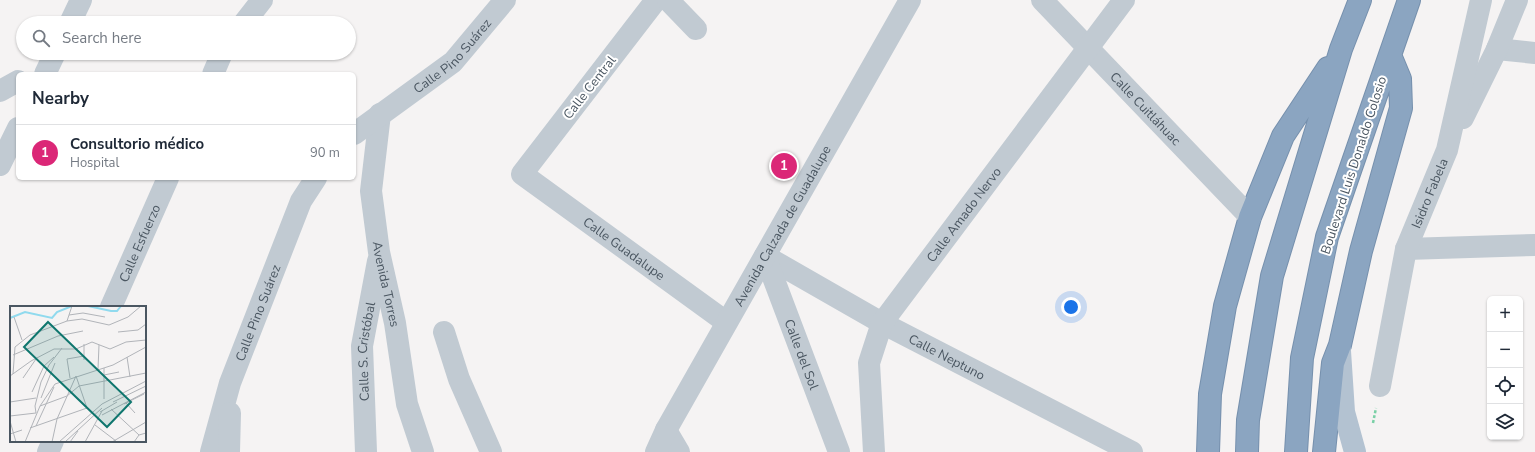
<!DOCTYPE html>
<meta charset="utf-8">
<style>
:root{--surface:#fff;--page:#f2f2f3;--text:#1f2937;--muted:#747a83;--line:#e0e1e3;--accent:#db2777}
body{margin:0;font-family:"Nunito Sans",sans-serif;background:var(--page);color:var(--text)}
.controls{position:absolute;right:12px;bottom:12px;display:grid;overflow:hidden;border-radius:6px;box-shadow:0 1px 3px #0004}
.controls button{width:36px;height:36px;display:grid;place-items:center;padding:0;border:0;border-bottom:1px solid var(--line);background:var(--surface);color:var(--text);font:20px sans-serif}
.you{position:absolute;left:1071px;top:307px;width:14px;height:14px;margin:-10px;border:3px solid #fff;border-radius:50%;background:#1a73e8;box-shadow:0 0 0 6px #1a73e833}
.badge{display:grid;place-items:center;width:26px;height:26px;border-radius:50%;background:var(--accent);color:#fff;font-size:13px;font-weight:700}
.pin{position:absolute;translate:-50% -50%;border:2px solid #fff;box-shadow:0 1px 4px #0006}
.list{margin:0;padding:0;list-style:none}
h2{display:flex;justify-content:space-between;align-items:center;height:52px;margin:0;padding:0 16px;font-size:17px}
h2 small{font-size:13px;font-weight:400;color:var(--muted)}
.list li{display:grid;grid-template-columns:26px 1fr auto;gap:12px;align-items:center;box-sizing:border-box;height:56px;padding:0 16px;border-top:1px solid var(--line)}
.list b{display:block;font-size:15px;white-space:nowrap}
.list p{margin:0;font-size:13px;white-space:nowrap;color:var(--muted)}
.list em{font-size:13px;font-style:normal;color:var(--muted)}
.icon{flex:none;width:22px;height:22px;fill:none;stroke:currentColor;stroke-width:2;stroke-linecap:round;stroke-linejoin:round}
.map{position:relative;flex:none;width:1535px;height:452px;overflow:hidden}
.search{position:absolute;background:var(--surface);box-shadow:0 1px 3px #0004;left:16px;top:16px;width:340px;height:44px;display:flex;align-items:center;gap:10px;box-sizing:border-box;padding:0 14px;border-radius:22px;color:var(--muted);font-size:15px}
.panel{position:absolute;background:var(--surface);box-shadow:0 1px 3px #0004;left:16px;top:72px;width:340px;height:108px;border-radius:6px}
.map>svg:first-child{display:block}
.lines{fill:none;stroke-linecap:round;stroke-linejoin:round}
.highway-casing{stroke:#7690ad;stroke-width:24}
.path{stroke:#7ad0a6;stroke-width:2.5;stroke-dasharray:3 2;stroke-linecap:butt}
.minor{stroke:#c1cad2;stroke-width:22}
.major{stroke:#b3c2d1;stroke-width:22}
.highway{stroke:#8ba5c1;stroke-width:22}
.labels{text-anchor:middle;stroke-width:4;stroke-linejoin:round;paint-order:stroke}
.street-label{font-size:13px;fill:#4a5661;stroke:#fff}
.inset-river{fill:none;stroke:#90daee;stroke-width:2}
.inset-road{fill:none;stroke:#b1b4b9;stroke-width:1}
.view{fill:#0f766e;fill-opacity:0.15;stroke:#0f766e;stroke-width:2}
.inset-edge{fill:none;stroke:#4a5661;stroke-width:2}
</style>
<div class="map">
<svg width="1535" height="452" viewBox="0 0 1535 452">
<rect width="100%" height="100%" fill="#f5f3f3"/>
<g class="lines">
<g class="highway-casing">
<path id="highway" d="M 1208,452 L 1210,394 L 1225,306 L 1250,217 L 1283,136 L 1328,68
M 1247,452 L 1248,420 L 1272,276 L 1341,49 L 1360,0
M 1296,452 L 1302,358 L 1327,237 L 1409,0
M 1324,452 L 1333,363 L 1340,345 L 1361,251 L 1401,108 L 1400,79 L 1390,55"/>
</g>
<path class="path" d="M 1373,423 L 1376,408"/>
<g class="minor">
<path id="s1" d="M 656,0 L 522,174 L 726,322"/>
<path d="M 668,0 L 696,29"/>
<path id="s2" d="M 1042,0 L 1250,217"/>
<path d="M 70,23 L 81,0"/>
<path d="M 244,23 L 262,0"/>
<path d="M 1497,49 L 1535,53"/>
<path d="M 45,74 L 55,53"/>
<path d="M 213,74 L 222,53"/>
<path d="M 0,91 L 18,81"/>
<path id="s3" d="M 380,114 L 371,191 L 379,252 L 395,323 L 407,404 L 423,452"/>
<path d="M 1463,118 L 1497,49 L 1517,0"/>
<path id="s4" d="M 354,134 L 453,62 L 505,0"/>
<path d="M 0,165 L 18,128"/>
<path d="M 1406,249 L 1535,245"/>
<path id="s5" d="M 765,256 L 882,323 L 1132,452"/>
<path id="s6" d="M 765,256 L 839,452"/>
<path id="s7" d="M 111,307 L 168,178"/>
<path d="M 444,332 L 459,379 L 491,452"/>
<path id="s8" d="M 1380,386 L 1406,249 L 1447,150 L 1481,0"/>
<path d="M 666,430 L 679,452"/>
<path d="M 48,452 L 53,441"/>
<path id="s9" d="M 211,452 L 230,383 L 301,201 L 316,178"/>
<path d="M 229,452 L 230,413"/>
<path id="s10" d="M 366,452 L 362,346 L 378,261"/>
<path id="s11" d="M 656,452 L 666,430 L 910,0"/>
<path id="s12" d="M 874,452 L 869,363 L 882,323 L 1124,0"/>
</g>
<path class="major" d="M 1340,351 L 1344,412 L 1355,452"/>
<use href="#highway" class="highway"/>
</g>
<g class="labels">
<g class="street-label">
<text dy="5" stroke="none"><textPath href="#s4" startOffset="126">Calle Pino Suárez</textPath></text>
<text transform="translate(589 87) rotate(-52)" y="5">Calle Central</text>
<text dy="5" stroke="none"><textPath href="#s2" startOffset="150">Calle Cuitláhuac</textPath></text>
<text transform="translate(1353 165) rotate(-72)" y="5">Boulevard Luis Donaldo Colosio</text>
<text dy="5" stroke="none"><textPath href="#s8" startOffset="200">Isidro Fabela</textPath></text>
<text dy="5" stroke="none"><textPath href="#s12" startOffset="267">Calle Amado Nervo</textPath></text>
<text dy="5" stroke="none"><textPath href="#s11" startOffset="259">Avenida Calzada de Guadalupe</textPath></text>
<text dy="5" stroke="none"><textPath href="#s7" startOffset="70">Calle Esfuerzo</textPath></text>
<text dy="5" stroke="none"><textPath href="#s1" startOffset="346">Calle Guadalupe</textPath></text>
<text dy="5" stroke="none"><textPath href="#s3" startOffset="172">Avenida Torres</textPath></text>
<text dy="5" stroke="none"><textPath href="#s9" startOffset="147">Calle Pino Suárez</textPath></text>
<text dy="5" stroke="none"><textPath href="#s10" startOffset="101">Calle S. Cristóbal</textPath></text>
<text dy="5" stroke="none"><textPath href="#s6" startOffset="105">Calle del Sol</textPath></text>
<text dy="5" stroke="none"><textPath href="#s5" startOffset="208">Calle Neptuno</textPath></text>
</g>
</g>
<g transform="translate(10 306)">
<rect width="136" height="136" fill="#f5f3f3"/>
<path class="inset-river" d="M 78,0 L 101,5 L 107,5 L 111,0M 0,12 L 15,6 L 42,12 L 47,6 L 62,0"/>
<path class="inset-road" d="M 59,9 L 73,7 L 95,11M 4,11 L 12,34M 57,15 L 62,0M 108,26 L 128,24 L 136,18M 74,38 L 74,54M 3,49 L 48,30 L 73,25M 117,51 L 120,71M 88,63 L 89,39M 3,68 L 5,41 L 20,29 L 57,15 L 72,13 L 99,19 L 118,11 L 131,0M 94,69 L 109,66M 0,70 L 21,55 L 44,43 L 66,43 L 82,36 L 100,43 L 116,36 L 136,34M 13,72 L 26,53M 60,72 L 57,53 L 74,50M 22,86 L 34,60 L 44,51M 31,92 L 45,57M 94,93 L 94,62M 0,96 L 26,92M 103,96 L 136,80M 116,97 L 125,107M 114,98 L 134,88M 30,100 L 57,90 L 69,80 L 136,67M 101,103 L 129,129M 90,106 L 107,96M 26,107 L 25,100 L 31,76 L 39,59 L 52,42M 92,109 L 136,86M 0,110 L 26,107M 0,115 L 6,136M 85,119 L 106,135M 26,120 L 44,81M 20,122 L 77,102 L 66,70M 0,128 L 12,124M 15,136 L 30,100 L 45,78 L 103,59 L 136,41M 42,136 L 47,113 L 66,70M 49,136 L 92,98 L 136,75M 55,136 L 92,102M 60,136 L 68,125M 75,136 L 92,105M 102,136 L 136,116M 124,136 L 129,129 L 136,127"/>
<path class="view" d="M 38,16 L 121,96 L 97,121 L 14,41 Z"/>
<rect width="136" height="136" class="inset-edge"/>
</g>
</svg>
<div class="controls">
<button>+</button>
<button>−</button>
<button><svg class="icon" aria-label="locate" viewBox="0 0 24 24"><circle cx="12" cy="12" r="6"/><path d="M12 2v4M12 18v4M2 12h4M18 12h4"/></svg></button>
<button><svg class="icon" aria-label="layers" viewBox="0 0 24 24"><path d="M12 4l9 5-9 5-9-5zM3 14l9 5 9-5"/></svg></button>
</div>
<div class="you"></div>
<div class="pin badge" style="left:784px;top:166px">1</div>
<div class="search"><svg class="icon" aria-label="search" viewBox="0 0 24 24"><circle cx="10" cy="10" r="6"/><path d="M15 15l6 6"/></svg>Search here</div>
<section class="panel">
<h2>Nearby<small></small></h2>
<ul class="list">
<li><span class="badge">1</span><div><b>Consultorio médico</b><p>Hospital</p></div><em>90 m</em></li>
</ul>
</section>
</div>
